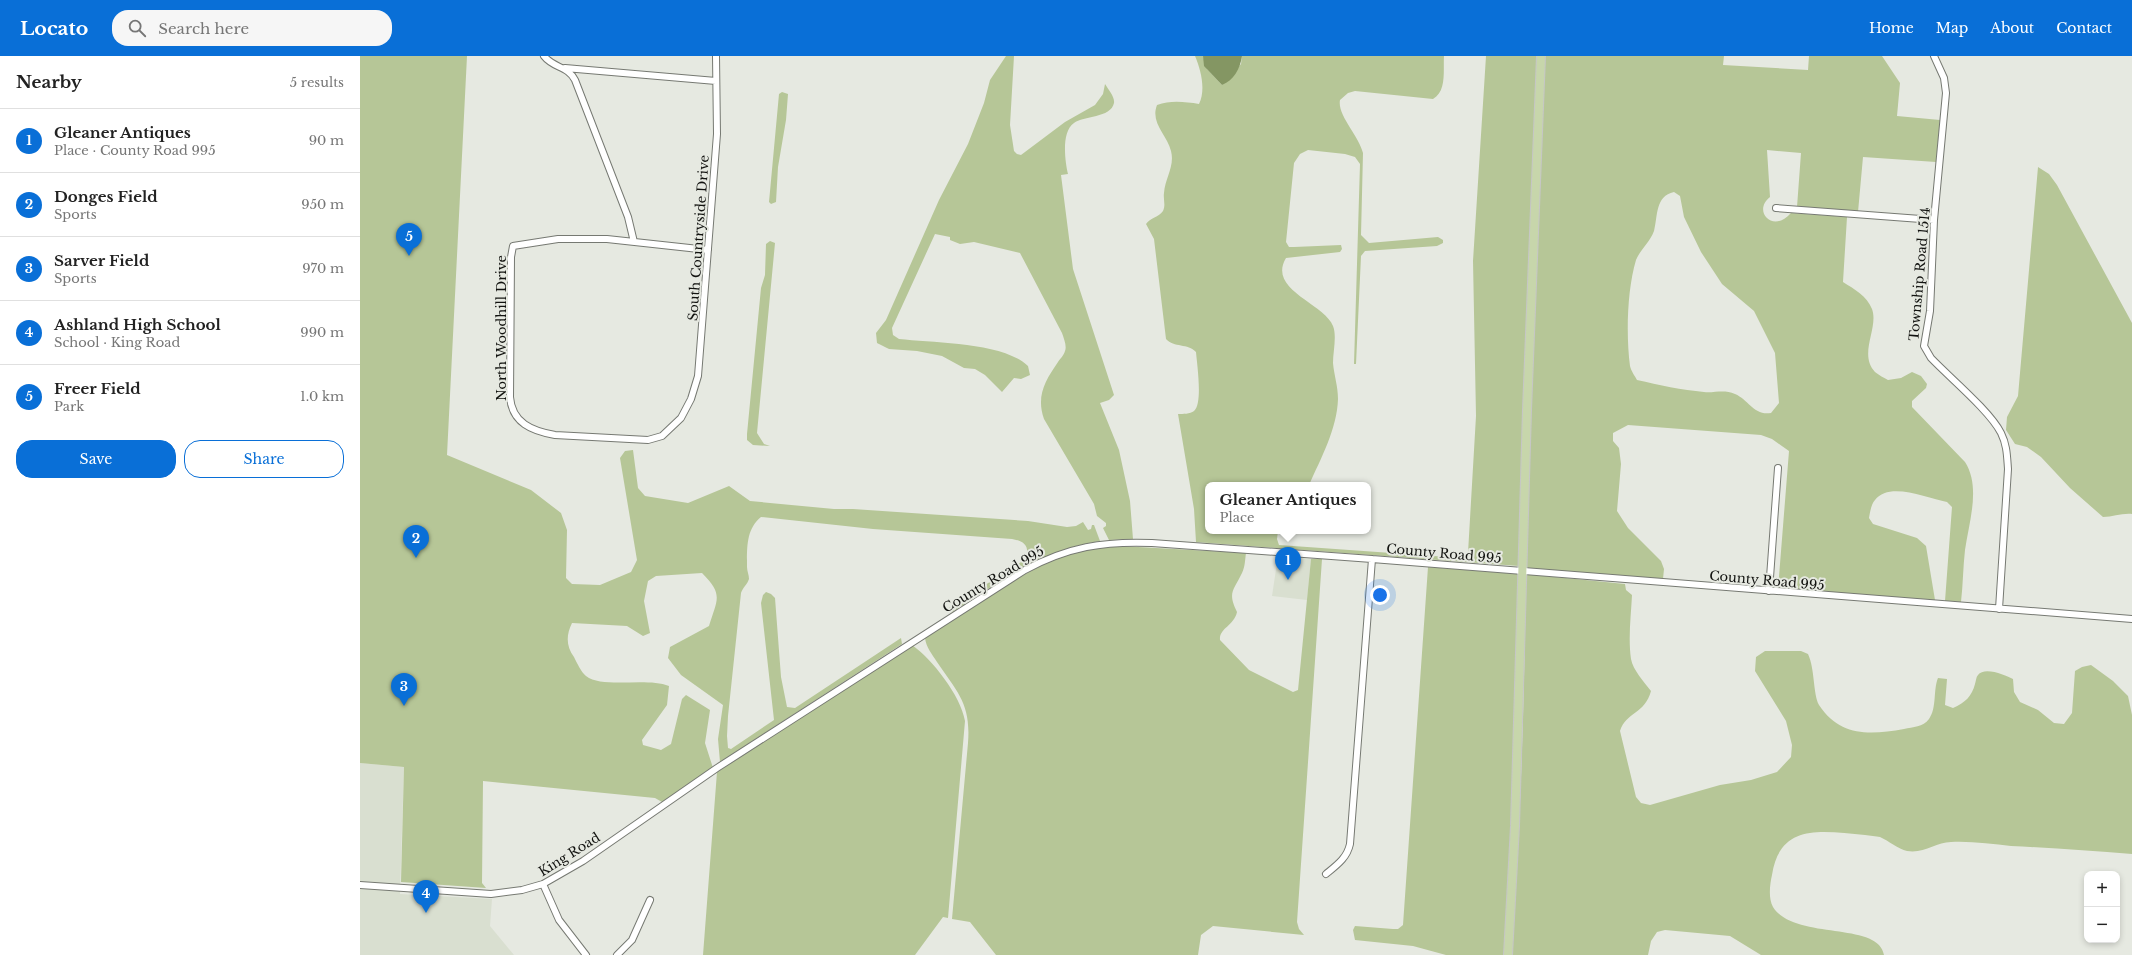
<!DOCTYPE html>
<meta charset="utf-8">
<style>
:root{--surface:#fff;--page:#f6f6f6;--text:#222;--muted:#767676;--line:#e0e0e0;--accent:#096fd7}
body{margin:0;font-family:"Libre Baskerville",serif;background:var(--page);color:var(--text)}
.controls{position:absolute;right:12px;bottom:12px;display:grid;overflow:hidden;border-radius:8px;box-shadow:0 2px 6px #0003}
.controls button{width:36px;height:36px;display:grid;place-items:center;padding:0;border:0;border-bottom:1px solid var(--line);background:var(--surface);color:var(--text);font:20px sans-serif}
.you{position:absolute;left:1020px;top:539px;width:14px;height:14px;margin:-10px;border:3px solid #fff;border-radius:50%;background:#1a73e8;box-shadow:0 0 0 6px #1a73e833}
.badge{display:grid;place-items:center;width:26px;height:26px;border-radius:50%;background:var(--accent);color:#fff;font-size:13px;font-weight:700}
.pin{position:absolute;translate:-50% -33px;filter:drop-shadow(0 1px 2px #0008)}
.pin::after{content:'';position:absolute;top:21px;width:14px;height:12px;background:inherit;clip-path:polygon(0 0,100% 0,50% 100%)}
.popup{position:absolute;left:845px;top:426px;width:166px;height:52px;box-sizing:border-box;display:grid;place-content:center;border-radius:8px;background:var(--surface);filter:drop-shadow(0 1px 3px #0005);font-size:13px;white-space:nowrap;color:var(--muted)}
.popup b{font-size:15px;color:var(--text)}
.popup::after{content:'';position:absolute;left:50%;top:100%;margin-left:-8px;border:8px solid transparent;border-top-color:var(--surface)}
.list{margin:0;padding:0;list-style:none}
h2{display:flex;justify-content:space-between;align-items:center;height:52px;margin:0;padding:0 16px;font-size:17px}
h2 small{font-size:13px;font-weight:400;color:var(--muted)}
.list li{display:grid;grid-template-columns:26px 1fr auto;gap:12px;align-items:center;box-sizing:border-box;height:64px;padding:0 16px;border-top:1px solid var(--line)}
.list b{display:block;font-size:15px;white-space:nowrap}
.list p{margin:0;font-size:13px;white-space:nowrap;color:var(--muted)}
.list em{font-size:13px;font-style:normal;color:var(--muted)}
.actions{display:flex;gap:8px;padding:12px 16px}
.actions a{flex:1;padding:9px 0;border:1px solid var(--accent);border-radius:16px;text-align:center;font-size:14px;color:var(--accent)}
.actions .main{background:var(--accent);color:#fff}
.icon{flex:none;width:22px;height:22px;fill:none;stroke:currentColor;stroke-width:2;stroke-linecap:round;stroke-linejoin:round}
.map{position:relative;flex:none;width:1772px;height:899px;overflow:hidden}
header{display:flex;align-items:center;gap:24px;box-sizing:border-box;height:56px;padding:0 20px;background:var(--accent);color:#fff}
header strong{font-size:19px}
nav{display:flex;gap:22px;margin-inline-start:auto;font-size:14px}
.search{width:280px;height:36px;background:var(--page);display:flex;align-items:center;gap:10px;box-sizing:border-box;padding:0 14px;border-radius:16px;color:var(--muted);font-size:15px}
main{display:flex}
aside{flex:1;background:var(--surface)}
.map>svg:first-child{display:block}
.built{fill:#d9dfd0}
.green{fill:#b6c697;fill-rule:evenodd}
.water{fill:#849663}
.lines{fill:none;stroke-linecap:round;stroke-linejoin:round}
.minor-casing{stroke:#767972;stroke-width:8}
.major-casing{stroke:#c6c6c6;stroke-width:10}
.minor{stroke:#fff;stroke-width:6}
.major{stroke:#c7d6ab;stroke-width:8}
.labels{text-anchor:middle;stroke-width:4;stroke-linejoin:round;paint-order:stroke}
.street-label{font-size:13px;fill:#121310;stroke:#e6e9e1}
</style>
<header>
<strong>Locato</strong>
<div class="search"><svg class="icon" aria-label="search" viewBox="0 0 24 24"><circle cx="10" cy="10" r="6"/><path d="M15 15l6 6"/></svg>Search here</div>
<nav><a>Home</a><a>Map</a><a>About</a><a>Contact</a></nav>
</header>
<main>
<aside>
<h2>Nearby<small>5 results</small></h2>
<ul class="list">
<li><span class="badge">1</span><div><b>Gleaner Antiques</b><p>Place · County Road 995</p></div><em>90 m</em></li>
<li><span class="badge">2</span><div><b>Donges Field</b><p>Sports</p></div><em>950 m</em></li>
<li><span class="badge">3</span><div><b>Sarver Field</b><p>Sports</p></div><em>970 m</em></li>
<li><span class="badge">4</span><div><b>Ashland High School</b><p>School · King Road</p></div><em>990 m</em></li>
<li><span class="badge">5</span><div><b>Freer Field</b><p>Park</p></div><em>1.0 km</em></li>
</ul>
<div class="actions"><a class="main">Save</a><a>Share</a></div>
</aside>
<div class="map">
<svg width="1772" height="899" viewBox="0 0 1772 899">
<rect width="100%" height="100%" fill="#e6e9e1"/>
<path class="built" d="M 918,500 L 951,503 L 947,544 L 912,540 Z
M 0,707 L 44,711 L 40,838 L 132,843 L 130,870 L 154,899 L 0,899 Z"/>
<path class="green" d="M 0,0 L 107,0 L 87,399 L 171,434 L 201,457 L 207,474 L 206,522 L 212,528 L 240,529 L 271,516 L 277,504 L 260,402 L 265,395 L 273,394 L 278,432 L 285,440 L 328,447 L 369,430 L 390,445 L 474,453 L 493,453 L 668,465 L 707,471 L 716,470 L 723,466 L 728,474 L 731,473 L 732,469 L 734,469 L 740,485 C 679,495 641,525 591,557 L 589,552 L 666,503 C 670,490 664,485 652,483 L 513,473 L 401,461 C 386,473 387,492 387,511 C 387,515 389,519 389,523 C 387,529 383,531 381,537 L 368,660 L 367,680 L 368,692 L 371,693 L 414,664 L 401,547 L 403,539 L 406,536 L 411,538 L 415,542 L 421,621 L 427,651 L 435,652 L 541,582 L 542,588 L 360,706 L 358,683 L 363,649 L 321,619 L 308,602 L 310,591 L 349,570 C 357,543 364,539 342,517 L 296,520 L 288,525 L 284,545 L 290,577 L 283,580 L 267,570 L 212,567 C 206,579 206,590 214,601 C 217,607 221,616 226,620 C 243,633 286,621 309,630 L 307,649 L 282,684 L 283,689 L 301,694 L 311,688 L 322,643 L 326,639 L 350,654 L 345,687 L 353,712 L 302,746 L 295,742 L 123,725 L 122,827 L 126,832 L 41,826 L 44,711 L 0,707 Z
M 646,0 L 654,0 L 650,69 L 654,95 L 657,98 L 661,99 L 705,66 L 735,49 L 743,38 L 745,28 C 748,33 755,41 754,47 C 751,62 723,60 714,67 C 701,76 705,105 708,118 L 701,119 L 713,213 L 754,339 L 749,344 L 740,347 L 759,394 L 770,445 L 773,483 L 749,484 L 743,472 L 746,470 L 746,467 L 737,460 L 734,448 L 684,363 C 676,340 685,325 698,306 C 700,303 704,299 705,295 C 707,290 704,283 702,277 L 660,197 L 614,186 L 600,188 L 590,184 L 590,181 L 575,178 L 532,272 L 533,279 L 539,283 C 574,287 643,286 668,310 L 670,319 L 661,323 L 654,322 L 642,336 L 625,319 L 615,313 L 604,312 L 582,300 L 557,295 L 529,293 L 517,287 L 516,277 L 526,264 L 579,144 L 608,88 L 624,47 L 630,24 Z
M 835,0 L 843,0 L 847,13 L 862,29 L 881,8 L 882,0 L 1084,0 C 1083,14 1087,35 1073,43 L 995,35 L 988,37 L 980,44 C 977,59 999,80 1003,97 L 1001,179 L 1009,187 L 1078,181 L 1083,184 L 1083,187 L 1077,190 L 1005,195 L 1001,200 L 996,308 L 994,308 L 1000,108 L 995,101 L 985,98 L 948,94 L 940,98 L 934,107 L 926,186 L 929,191 L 934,191 L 981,189 L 982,193 L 980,196 L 926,202 C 907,234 964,247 973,270 C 977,280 973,296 973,307 C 974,319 978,330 978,343 C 977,373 961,402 949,429 L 848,429 L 848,475 L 918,475 L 917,483 L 919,489 L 1102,502 L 1108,497 L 1116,360 L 1113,205 L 1126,0 L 1180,0 L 1159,510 L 836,486 L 834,453 L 818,358 C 823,358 830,358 834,355 C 843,348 837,308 836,296 C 828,287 814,292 806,283 L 794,183 L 786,168 C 790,162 799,161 803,155 C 806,149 803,143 804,137 C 805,122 815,110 811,95 C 807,79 790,67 797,49 C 811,44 825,46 839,48 C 846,34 841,14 835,0 Z
M 1182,0 L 1364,0 L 1363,9 L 1448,14 L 1449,0 L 1522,0 L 1540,27 L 1537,60 L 1580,64 L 1576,106 L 1503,101 L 1498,156 L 1437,151 L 1441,97 L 1407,94 L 1410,141 C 1392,155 1413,178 1431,157 L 1487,161 L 1483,226 C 1494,233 1507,240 1512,253 C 1519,272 1498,298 1515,316 C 1519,319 1524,322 1528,324 L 1541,322 L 1552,316 L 1561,320 L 1567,328 L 1566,332 L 1552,345 L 1552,351 L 1605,406 C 1621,431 1609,466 1605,494 C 1603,511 1603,529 1601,546 L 1585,545 L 1592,451 L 1587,446 C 1567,442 1529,425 1515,444 C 1511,448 1510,457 1509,462 L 1513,468 L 1557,482 L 1566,490 L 1575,544 L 1418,533 L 1429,395 L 1412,383 L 1401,379 L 1268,369 L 1253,377 L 1253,385 L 1259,392 L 1261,408 L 1257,455 L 1268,472 L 1301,505 L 1304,513 L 1303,523 L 1166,512 ZM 1314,136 L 1320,140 L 1324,161 L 1341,196 L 1362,228 L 1394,255 L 1415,297 L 1419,347 L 1411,357 C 1394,360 1389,344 1375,338 C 1364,333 1355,337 1344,336 C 1322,334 1299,329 1277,324 C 1275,320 1271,315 1270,310 C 1266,280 1267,234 1276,204 C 1280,194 1290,186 1294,175 C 1298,160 1295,140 1314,136 Z
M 422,36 L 428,38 L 426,64 L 418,111 L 416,146 L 411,148 L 409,146 L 419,38 Z
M 1678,111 L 1689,118 L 1697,129 L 1772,267 L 1772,458 C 1762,457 1753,461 1743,461 L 1710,432 L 1681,401 L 1667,391 L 1655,388 L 1646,374 L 1647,361 L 1658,340 Z
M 410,185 L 415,187 L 397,377 L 404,388 L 410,390 L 393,389 L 387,384 L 387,378 L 401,232 L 405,219 L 406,188 Z
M 760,490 L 886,497 C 885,504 885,511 882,517 C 874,534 867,536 877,556 C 874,570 859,572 860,584 L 889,614 L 933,636 L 938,634 L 951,503 L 962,503 L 937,866 L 939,873 L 944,879 L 853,870 L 841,879 L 838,899 L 636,899 L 610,866 L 592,863 L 608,687 C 611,648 598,637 577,606 C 572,598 566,591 565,582 L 665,518 L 689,505 L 720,495 Z
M 1068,511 L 1158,518 L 1151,792 L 1144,899 L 1086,899 L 1053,890 L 995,884 L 993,874 L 995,870 L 1033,873 L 1038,873 L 1043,869 Z
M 1166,518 L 1265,528 L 1266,534 L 1272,539 C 1271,560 1268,582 1271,603 C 1273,614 1284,626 1291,635 C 1285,658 1266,656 1260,675 L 1276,741 L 1281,747 L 1290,749 L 1360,729 L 1391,724 L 1417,716 L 1431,701 L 1432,689 L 1426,665 L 1395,615 L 1396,601 L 1405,595 L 1441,595 L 1448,598 C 1455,613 1453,638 1459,649 C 1480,681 1510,679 1544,673 C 1553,671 1563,671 1569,663 C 1577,652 1573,634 1578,622 L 1587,623 L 1585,649 L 1593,652 C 1605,647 1612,640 1615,628 C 1616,625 1616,621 1618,619 C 1624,610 1646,619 1653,623 L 1654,636 L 1660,646 L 1678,654 L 1694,667 L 1704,668 L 1712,657 L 1715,615 L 1722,611 L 1731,609 L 1753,625 L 1768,640 L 1772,659 L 1772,798 C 1732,795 1692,792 1651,790 C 1632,788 1611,785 1591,786 C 1576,786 1564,798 1547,795 C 1538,793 1529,785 1520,781 C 1516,780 1510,780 1505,779 C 1465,776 1420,765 1412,819 C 1410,828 1408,842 1413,851 C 1434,885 1519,865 1524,899 L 1401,899 L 1370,880 L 1305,874 L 1297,876 L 1291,885 L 1288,899 L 1151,899 C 1161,772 1164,645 1166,518 Z
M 552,589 C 572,603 601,640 605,665 L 588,862 L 583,861 L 555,899 L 343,899 L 357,716 Z"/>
<path class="water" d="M 843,0 L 882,0 C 880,13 874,24 862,29 L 844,10 Z"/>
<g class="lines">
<g class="minor-casing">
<path id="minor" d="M 184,0 C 193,12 208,10 215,24 L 268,161 L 274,186
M 1574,0 L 1584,22 L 1586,37 L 1574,164 L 1570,255 L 1564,290 L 1571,302 C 1589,321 1630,355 1641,377 C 1647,389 1647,400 1648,413 L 1639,553
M 205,12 L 356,25
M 1416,152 L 1574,164
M 348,194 L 247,183 L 198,183 L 153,190 L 151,201 L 150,341 C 152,367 172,375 195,379 L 288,384 L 302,380 L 321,362 L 331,343 L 338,320 L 357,78 L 356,0
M 1409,535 L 1418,412
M 966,818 C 977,809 987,802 990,788 L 1012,503
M 183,828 L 199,864 L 226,899
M 0,829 L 131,838 L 162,834 L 183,828 L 223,805 L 357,712 L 665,514 C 708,491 743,485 792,487 L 1012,503 L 1772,563
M 257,899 L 272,884 L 290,844"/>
</g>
<g class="major-casing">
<path id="major" d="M 1148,899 L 1155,770 L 1167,354 L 1181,0"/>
</g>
<use href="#minor" class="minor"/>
<use href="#major" class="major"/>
</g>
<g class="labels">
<g class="street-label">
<text transform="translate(338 182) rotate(-86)" y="5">South Countryside Drive</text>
<text transform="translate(1559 218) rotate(-85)" y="5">Township Road 1514</text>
<text transform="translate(141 272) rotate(-90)" y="5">North Woodhill Drive</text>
<text transform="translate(1084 497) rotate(5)" y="5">County Road 995</text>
<text transform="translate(633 523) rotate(-31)" y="5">County Road 995</text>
<text transform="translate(1407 524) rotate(5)" y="5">County Road 995</text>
<text transform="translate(209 798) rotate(-32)" y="5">King Road</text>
</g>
</g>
</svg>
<div class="controls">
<button>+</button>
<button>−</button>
</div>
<div class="you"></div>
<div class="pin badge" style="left:928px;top:524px">1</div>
<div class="popup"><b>Gleaner Antiques</b>Place</div>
<div class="pin badge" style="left:56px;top:502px">2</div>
<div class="pin badge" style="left:44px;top:650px">3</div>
<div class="pin badge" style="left:66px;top:857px">4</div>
<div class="pin badge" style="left:49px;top:200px">5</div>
</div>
</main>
